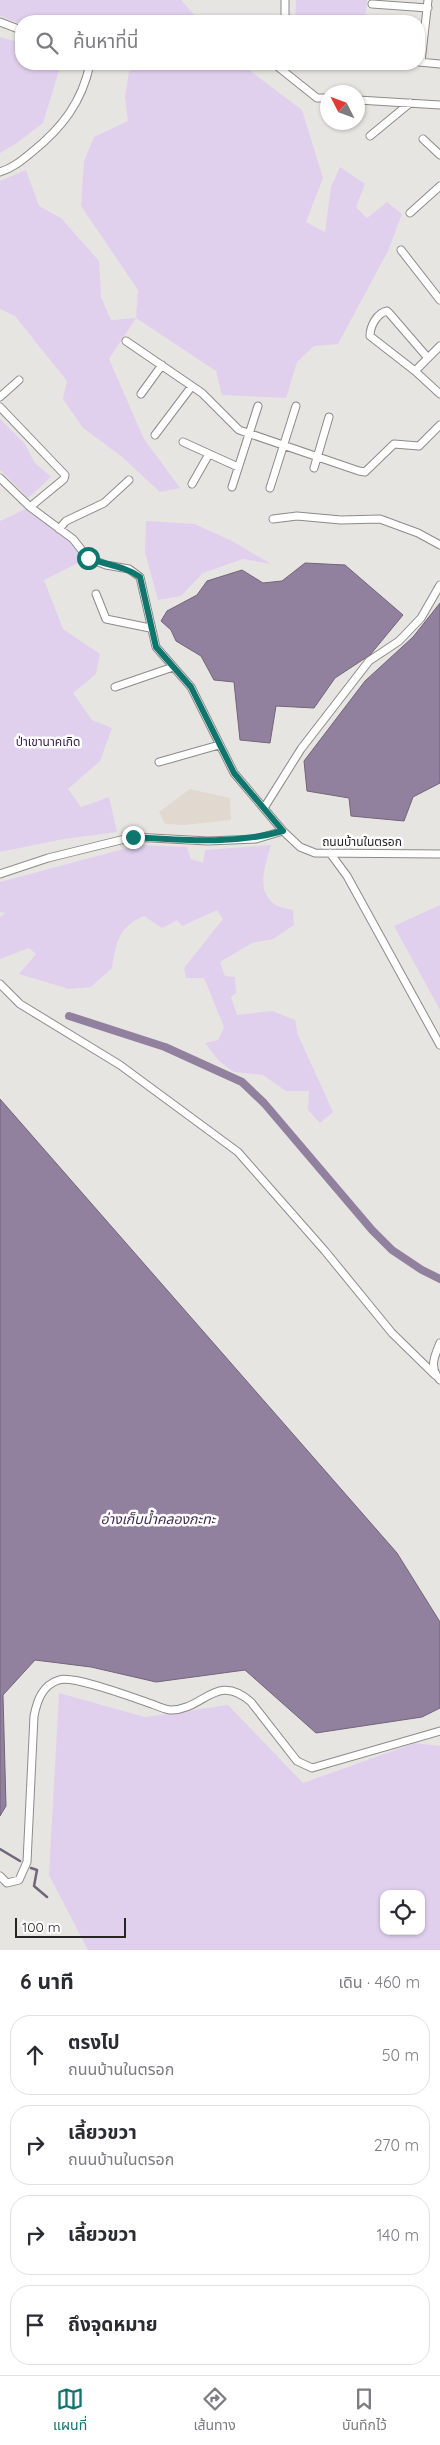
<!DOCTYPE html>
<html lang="th">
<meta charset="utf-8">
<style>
:root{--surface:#fff;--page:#f7f7f7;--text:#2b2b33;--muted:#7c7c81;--line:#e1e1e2;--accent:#0f766e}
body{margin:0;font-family:Quicksand,"Noto Sans Thai",sans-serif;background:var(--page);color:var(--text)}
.controls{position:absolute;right:15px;bottom:15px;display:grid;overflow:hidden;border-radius:10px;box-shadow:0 1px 4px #0004}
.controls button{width:45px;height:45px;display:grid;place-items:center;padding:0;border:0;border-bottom:1px solid var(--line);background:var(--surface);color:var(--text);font:25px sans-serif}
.compass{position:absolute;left:320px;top:85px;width:45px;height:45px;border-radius:50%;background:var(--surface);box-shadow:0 1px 4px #0004;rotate:312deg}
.scale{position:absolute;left:15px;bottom:12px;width:111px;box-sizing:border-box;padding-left:5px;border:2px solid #262524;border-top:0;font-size:14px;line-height:18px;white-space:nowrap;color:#262524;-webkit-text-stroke:4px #fff;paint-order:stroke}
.stop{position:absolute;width:15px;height:15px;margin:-11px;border:4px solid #0f766e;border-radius:50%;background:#fff}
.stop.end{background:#0f766e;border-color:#fff;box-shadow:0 1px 5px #0008}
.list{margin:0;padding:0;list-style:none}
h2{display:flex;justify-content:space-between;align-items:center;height:65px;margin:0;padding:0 20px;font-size:21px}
h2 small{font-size:16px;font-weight:400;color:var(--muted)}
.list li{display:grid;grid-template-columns:32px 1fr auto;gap:15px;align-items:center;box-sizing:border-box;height:80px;margin:0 10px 10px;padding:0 10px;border:1px solid var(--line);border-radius:20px}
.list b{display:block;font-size:19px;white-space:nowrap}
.list p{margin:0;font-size:16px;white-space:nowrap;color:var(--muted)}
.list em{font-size:16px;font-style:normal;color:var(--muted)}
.icon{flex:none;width:28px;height:28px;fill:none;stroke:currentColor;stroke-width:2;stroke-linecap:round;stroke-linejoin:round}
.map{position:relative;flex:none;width:440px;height:1950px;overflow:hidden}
.search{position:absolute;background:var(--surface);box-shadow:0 1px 4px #0004;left:15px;right:15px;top:15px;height:55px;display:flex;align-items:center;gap:12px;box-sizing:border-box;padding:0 18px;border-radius:20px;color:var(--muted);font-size:19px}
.sheet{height:425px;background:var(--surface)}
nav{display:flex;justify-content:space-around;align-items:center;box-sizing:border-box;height:70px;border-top:1px solid var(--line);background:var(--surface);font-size:14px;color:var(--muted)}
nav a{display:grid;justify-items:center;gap:2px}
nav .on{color:var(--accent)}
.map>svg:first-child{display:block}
.built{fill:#e1d9d0}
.green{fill:#e0d0ee;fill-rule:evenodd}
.water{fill:#91809e;stroke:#716579}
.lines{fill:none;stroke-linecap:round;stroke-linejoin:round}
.stream{stroke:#716579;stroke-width:2.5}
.canal{stroke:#91809e;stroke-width:8}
.minor-casing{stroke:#8d8b88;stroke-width:9}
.minor{stroke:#fff;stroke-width:7}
.route{stroke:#0f766e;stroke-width:6}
.labels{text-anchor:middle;stroke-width:5;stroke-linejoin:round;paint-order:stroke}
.park-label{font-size:12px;fill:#351c46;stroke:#fff}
.street-label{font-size:12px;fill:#262524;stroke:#fff}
.water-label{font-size:14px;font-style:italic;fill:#432a55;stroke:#fff}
</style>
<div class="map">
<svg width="440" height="1950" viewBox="0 0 440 1950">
<rect width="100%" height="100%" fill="#e7e5e2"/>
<path class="built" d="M 190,789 L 230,798 L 231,820 L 185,825 L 165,824 L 159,812 Z"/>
<path class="green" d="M 0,0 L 181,0 L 198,19 L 165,21 L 21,21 L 21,24 L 0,16 Z
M 296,0 L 367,0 L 365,21 L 295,21 Z
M 0,37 L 21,43 L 21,64 L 61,64 L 43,123 L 17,143 L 0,153 Z
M 161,64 L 241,64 L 302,110 L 323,178 L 306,222 L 325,232 L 331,187 L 340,167 L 365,184 L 356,207 L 367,218 L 387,202 L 402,214 L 388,251 L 338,344 L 314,346 L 297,362 L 286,398 L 222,395 L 216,371 L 136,318 L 109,359 L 144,439 L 180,488 L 160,492 L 121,456 L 83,428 L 63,399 L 67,381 L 15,316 L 0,309 L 0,181 L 26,170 L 39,206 L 61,218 L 99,261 L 101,297 L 111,320 L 136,318 L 138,290 L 81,206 L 84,161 L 94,137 L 128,121 L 125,97 L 129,71 Z
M 0,419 L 25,444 L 34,462 L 51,477 L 28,498 L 0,470 Z
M 30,507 L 88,558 L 44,580 L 63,629 L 100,654 L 96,674 L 73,693 L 92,720 L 112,728 L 100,761 L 68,789 L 81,807 L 109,797 L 117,832 L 64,839 L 0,852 L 0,521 Z
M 146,521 L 195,524 L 232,541 L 271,564 L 243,559 L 203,573 L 181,596 L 158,600 L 145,552 Z
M 138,845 L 187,847 L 191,859 L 203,863 L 205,850 L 271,845 C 266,863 255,890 274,904 C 279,907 287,909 293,910 L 294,925 L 273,939 L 252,943 L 220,962 L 225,976 L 235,977 L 236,993 L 231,997 L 237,1015 L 272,1011 L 295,1020 L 298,1035 L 333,1112 L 320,1123 L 308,1110 L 309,1091 L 286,1091 L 263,1075 L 234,1072 L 219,1061 L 205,1043 L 218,1040 L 224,1027 L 204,978 L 186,978 L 184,968 L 223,919 L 217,910 L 182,926 L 177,920 L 162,928 L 144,916 C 118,927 116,943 112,968 L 91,987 L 69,989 L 19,974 L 36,954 L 29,948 L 0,959 L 0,917 L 6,913 L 0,912 L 0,882 Z
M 440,905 L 440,1010 L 394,926 Z
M 59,1693 L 145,1717 L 228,1705 L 303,1783 L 415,1743 L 440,1746 L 440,1950 L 88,1950 L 49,1875 ZM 384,1894 L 421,1894 L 421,1931 L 384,1931 Z"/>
<path class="water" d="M 305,563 L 345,565 L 403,615 L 370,655 L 335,678 L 314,708 L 276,706 L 270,743 L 240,740 L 234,682 L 214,680 L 201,656 L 176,641 L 171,630 L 161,621 L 167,611 L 197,595 L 207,581 L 242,570 L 263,583 L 282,581 Z
M 440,603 L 440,783 L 413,797 L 404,821 L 351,816 L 349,798 L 307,791 L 304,761 L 365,681 L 413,637 Z
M 0,1099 L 397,1553 L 440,1622 L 440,1708 L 422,1717 L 316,1733 L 245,1670 L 156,1682 L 91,1667 L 35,1660 L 3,1695 L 6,1806 L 0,1816 Z"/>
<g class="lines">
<path class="stream" d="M 0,1849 L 20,1861
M 31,1868 L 37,1870 L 34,1886 L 47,1897"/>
<path class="canal" d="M 69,1016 L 165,1047 L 242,1082 L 264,1103 L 372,1230 L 392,1250 L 422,1270 L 440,1279"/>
<g class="minor-casing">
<path id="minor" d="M 372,4 L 428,8
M 221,21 L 230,21
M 285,21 L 285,0
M 0,22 L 21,30
M 419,62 L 440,64
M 421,62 L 428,0
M 278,64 L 277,66 L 317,98 L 328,98
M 358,100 L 440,105
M 370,136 L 410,103
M 423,139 L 440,155
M 0,172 C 13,168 22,160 32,152 C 62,128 82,102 90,64
M 410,213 L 440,186
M 401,250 L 440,300
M 126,341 L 202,393 L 239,430 L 359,471 L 365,472 L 394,444 L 419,446 L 440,425
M 440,346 L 415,371 L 440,394
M 415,371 L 370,336 C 370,326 377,313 387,311 L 390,314 L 428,358
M 141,394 L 162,365
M 0,397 L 19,380
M 0,407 L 65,475 L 64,479 L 30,507
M 155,435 L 192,386
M 183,442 L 238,467
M 314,468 L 329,417
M 0,478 L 30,507 L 73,539 L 88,558 L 106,565 L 129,569 L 140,577 L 156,647 L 191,687 L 234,773 L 283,831 L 300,847 L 315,853 L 440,854
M 192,484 L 209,454
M 232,487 L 258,406
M 270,488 L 296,406
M 273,519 L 297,516 L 341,520 L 380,519 L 418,533 L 440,545
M 59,529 L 66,521 L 104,503 L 129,480
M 96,594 L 106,619 L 150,628
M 115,687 L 173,667
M 159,762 L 219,745
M 264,808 L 301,749 L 369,661 L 399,641 L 421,618 L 440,585
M 330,853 L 347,876 L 440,1045
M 0,874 L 48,858 L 133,837 L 208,841 L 256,839 L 283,831
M 0,984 L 20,1004 L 120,1065 L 238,1152 L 325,1251 L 392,1333 L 435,1375
M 440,1343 C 434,1357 429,1368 440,1380
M 0,1876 L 7,1883 L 19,1880 L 27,1862 L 34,1716 C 37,1701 42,1685 59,1680 C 74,1675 134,1698 152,1704 C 157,1706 164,1709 170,1710 C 203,1711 216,1671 251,1702 L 297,1761 L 312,1768 L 440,1731"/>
</g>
<use href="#minor" class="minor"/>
</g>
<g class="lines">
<path class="route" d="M 88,558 C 106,565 125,566 140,577 L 156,647 L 191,687 L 234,773 L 283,831 C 233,845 184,840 133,837"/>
</g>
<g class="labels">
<g class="park-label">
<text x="48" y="746">ป่าเขานาคเกิด</text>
</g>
<g class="street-label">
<text x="362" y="846">ถนนบ้านในตรอก</text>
</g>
<g class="water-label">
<text x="158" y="1524">อ่างเก็บน้ำคลองกะทะ</text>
</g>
</g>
</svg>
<div class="controls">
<button><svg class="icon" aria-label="locate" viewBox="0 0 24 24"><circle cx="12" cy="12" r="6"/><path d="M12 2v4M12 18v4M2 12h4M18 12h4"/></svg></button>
</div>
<svg class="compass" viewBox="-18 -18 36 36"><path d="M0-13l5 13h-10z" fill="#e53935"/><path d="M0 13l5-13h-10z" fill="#7c7c81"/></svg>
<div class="scale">100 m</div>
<div class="stop" style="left:88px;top:558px"></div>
<div class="stop end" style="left:133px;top:837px"></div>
<div class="search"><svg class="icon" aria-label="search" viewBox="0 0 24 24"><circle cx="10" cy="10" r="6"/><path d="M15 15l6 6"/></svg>ค้นหาที่นี่</div>
</div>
<section class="sheet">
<h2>6 นาที<small>เดิน · 460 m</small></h2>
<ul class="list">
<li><svg class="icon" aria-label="ahead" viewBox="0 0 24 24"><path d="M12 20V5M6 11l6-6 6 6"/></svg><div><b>ตรงไป</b><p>ถนนบ้านในตรอก</p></div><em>50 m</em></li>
<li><svg class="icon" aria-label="right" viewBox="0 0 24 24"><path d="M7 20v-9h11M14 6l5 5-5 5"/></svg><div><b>เลี้ยวขวา</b><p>ถนนบ้านในตรอก</p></div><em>270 m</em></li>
<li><svg class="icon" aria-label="right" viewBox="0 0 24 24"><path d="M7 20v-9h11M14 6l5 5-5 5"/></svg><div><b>เลี้ยวขวา</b></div><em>140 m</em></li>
<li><svg class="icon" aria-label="arrive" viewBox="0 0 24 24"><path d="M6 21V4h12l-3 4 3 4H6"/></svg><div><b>ถึงจุดหมาย</b></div></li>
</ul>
</section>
<nav>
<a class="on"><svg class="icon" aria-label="map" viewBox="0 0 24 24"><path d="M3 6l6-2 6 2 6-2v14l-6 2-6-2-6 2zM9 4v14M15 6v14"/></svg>แผนที่</a>
<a><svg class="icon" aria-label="directions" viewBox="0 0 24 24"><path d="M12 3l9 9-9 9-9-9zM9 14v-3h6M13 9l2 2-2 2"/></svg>เส้นทาง</a>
<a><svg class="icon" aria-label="saved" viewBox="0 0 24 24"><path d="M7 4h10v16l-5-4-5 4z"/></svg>บันทึกไว้</a>
</nav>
